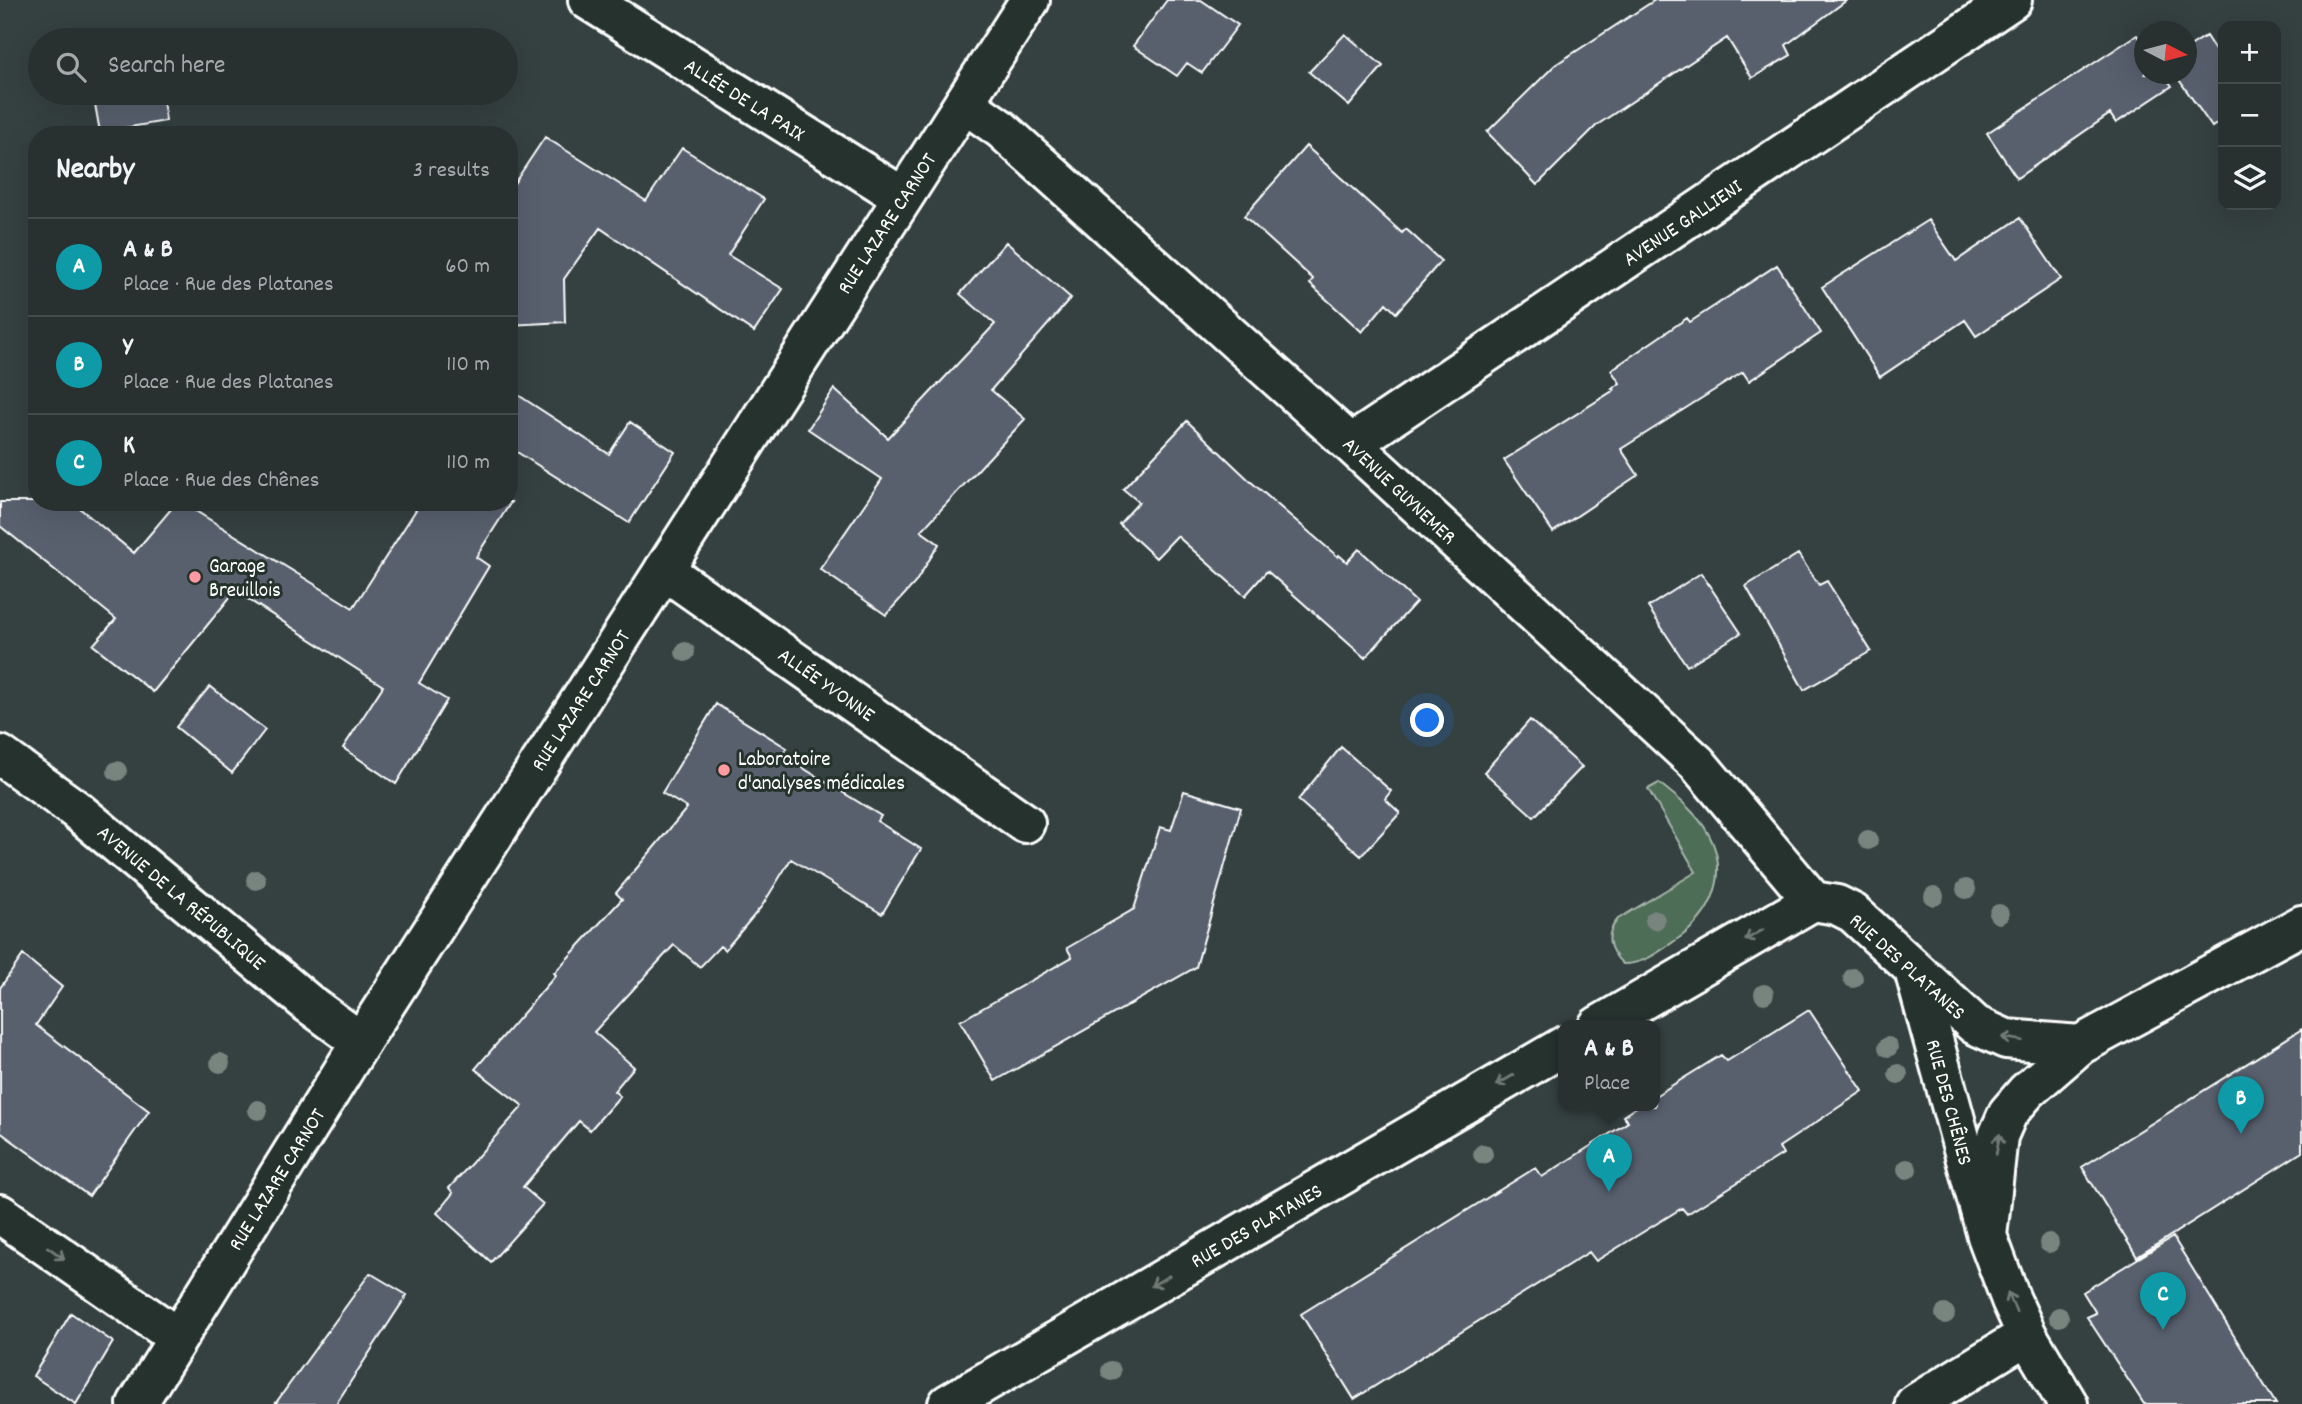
<!DOCTYPE html>
<meta charset="utf-8">
<style>
:root{--surface:#283030;--page:#343c3c;--text:#f1f3f6;--muted:#a5a9ab;--line:#444b4c;--accent:#ff9aa2}
body{margin:0;font-family:Dekko,sans-serif;background:var(--page);color:var(--text)}
.controls{position:absolute;right:21px;top:21px;display:grid;overflow:hidden;border-radius:14px;box-shadow:0 7px 28px #0002}
.controls button{width:63px;height:63px;display:grid;place-items:center;padding:0;border:0;border-bottom:2px solid var(--line);background:var(--surface);color:var(--text);font:35px sans-serif}
.compass{position:absolute;left:2134px;top:21px;width:63px;height:63px;border-radius:50%;background:var(--surface);box-shadow:0 7px 28px #0002;rotate:96deg}
.you{position:absolute;left:1428px;top:721px;width:24px;height:24px;margin:-18px;border:5px solid #fff;border-radius:50%;background:#1a73e8;box-shadow:0 0 0 10px #1a73e833}
.badge{display:grid;place-items:center;width:46px;height:46px;border-radius:50%;background:var(--accent);color:#fff;font-size:23px;font-weight:700}
.pin{position:absolute;translate:-50% -58px;filter:drop-shadow(0 2px 4px #0008)}
.pin::after{content:'';position:absolute;top:37px;width:24px;height:21px;background:inherit;clip-path:polygon(0 0,100% 0,50% 100%)}
.popup{position:absolute;left:1558px;top:1020px;width:102px;height:91px;box-sizing:border-box;display:grid;place-content:center;border-radius:14px;background:var(--surface);filter:drop-shadow(0 2px 5px #0005);font-size:23px;white-space:nowrap;color:var(--muted)}
.popup b{font-size:26px;color:var(--text)}
.popup::after{content:'';position:absolute;left:50%;top:100%;margin-left:-14px;border:14px solid transparent;border-top-color:var(--surface)}
.list{margin:0;padding:0;list-style:none}
h2{display:flex;justify-content:space-between;align-items:center;height:91px;margin:0;padding:0 28px;font-size:30px}
h2 small{font-size:23px;font-weight:400;color:var(--muted)}
.list li{display:grid;grid-template-columns:46px 1fr auto;gap:21px;align-items:center;box-sizing:border-box;height:98px;padding:0 28px;border-top:2px solid var(--line)}
.list b{display:block;font-size:26px;white-space:nowrap}
.list p{margin:0;font-size:23px;white-space:nowrap;color:var(--muted)}
.list em{font-size:23px;font-style:normal;color:var(--muted)}
.icon{flex:none;width:38px;height:38px;fill:none;stroke:currentColor;stroke-width:2;stroke-linecap:round;stroke-linejoin:round}
.map{position:relative;flex:none;width:2302px;height:1404px;overflow:hidden}
.search{position:absolute;background:var(--surface);box-shadow:0 7px 28px #0002;left:28px;top:28px;width:490px;height:77px;display:flex;align-items:center;gap:18px;box-sizing:border-box;padding:0 24px;border-radius:38px;color:var(--muted);font-size:26px}
.panel{position:absolute;background:var(--surface);box-shadow:0 7px 28px #0002;left:28px;top:126px;width:490px;height:385px;border-radius:28px}
.map>svg:first-child{display:block}
.green{fill:#4e6d57;stroke:#a6b6ab;stroke-width:2}
.building{fill:#59606e;stroke:#fff;stroke-width:2}
.lines{fill:none;stroke-linecap:round;stroke-linejoin:round}
.pedestrian-casing{stroke:#fff;stroke-width:44}
.minor-casing{stroke:#fff;stroke-width:44}
.tertiary-casing{stroke:#fff;stroke-width:44}
.pedestrian{stroke:#26332d;stroke-width:38}
.minor{stroke:#26332d;stroke-width:38}
.tertiary{stroke:#26332d;stroke-width:38}
.tree{fill:#78857f}
.oneway{stroke:#727a76}
.poi-dot{fill:#ff9aa2;stroke:#26332d;stroke-width:2.5}
.labels{text-anchor:middle;stroke-width:6;stroke-linejoin:round;paint-order:stroke}
.street-label{font-size:21px;fill:#fff;stroke:#26332d}
.poi-label{font-size:21px;fill:#fff;stroke:#26332d;text-anchor:start}
</style>
<div class="map">
<svg width="2302" height="1404" viewBox="0 0 2302 1404">
<rect width="100%" height="100%" fill="#354040"/>
<filter id="ink" filterUnits="userSpaceOnUse"><feTurbulence type="fractalNoise" baseFrequency=".0143" numOctaves="2"/><feDisplacementMap in="SourceGraphic" scale="14" xChannelSelector="R" yChannelSelector="G"/><feConvolveMatrix kernelMatrix="1 2 1 2 8 2 1 2 1" color-interpolation-filters="sRGB"/></filter>
<g filter="url(#ink)">
<path class="green" d="M 1659,783 C 1677,797 1697,813 1708,833 C 1731,874 1712,916 1676,940 C 1659,952 1644,964 1623,964 C 1608,950 1604,935 1618,919 L 1696,872 L 1648,789 Z"/>
<path class="building" d="M 1167,0 L 1201,0 L 1238,25 L 1202,73 L 1187,63 L 1177,76 L 1133,46 Z
M 1655,0 L 1847,0 L 1786,45 L 1791,55 L 1752,78 L 1727,38 L 1597,125 L 1537,185 L 1487,132 L 1555,65 Z
M 1345,34 L 1383,66 L 1349,106 L 1309,72 Z
M 2137,35 L 2145,46 L 2145,74 L 2163,74 L 2172,86 L 2116,123 L 2110,114 L 2017,178 L 1987,133 Z
M 2206,36 L 2215,50 L 2223,44 L 2223,119 L 2212,127 L 2175,74 L 2187,74 L 2187,48 Z
M 93,93 L 162,93 L 166,121 L 100,132 Z
M 545,137 L 646,201 L 682,148 L 764,199 L 728,255 L 783,289 L 754,332 L 600,228 L 564,279 L 565,322 L 509,325 L 509,191 Z
M 1306,146 L 1402,233 L 1406,229 L 1441,261 L 1396,313 L 1386,303 L 1362,332 L 1310,284 L 1313,279 L 1244,216 Z
M 2020,218 L 2061,279 L 1976,336 L 1965,320 L 1880,377 L 1822,287 L 1928,220 L 1956,261 Z
M 1006,242 L 1071,298 L 991,390 L 1025,419 L 921,531 L 939,544 L 915,583 L 886,615 L 820,569 L 882,479 L 808,429 L 834,389 L 888,438 L 995,324 L 960,294 Z
M 1777,265 L 1821,333 L 1749,381 L 1743,372 L 1621,449 L 1638,475 L 1553,532 L 1504,460 L 1614,390 L 1612,389 L 1620,383 L 1611,370 L 1687,318 L 1690,322 Z
M 509,389 L 609,454 L 630,422 L 675,452 L 629,523 L 509,447 Z
M 1187,421 L 1250,481 L 1338,557 L 1339,555 L 1347,562 L 1359,549 L 1416,602 L 1365,658 L 1267,571 L 1245,596 L 1177,536 L 1156,558 L 1119,524 L 1139,502 L 1123,489 Z
M 0,502 L 72,502 L 134,553 L 177,502 L 181,502 L 353,608 L 421,502 L 511,502 L 476,557 L 489,566 L 419,683 L 447,700 L 396,784 L 343,748 L 383,686 L 235,591 L 153,692 L 93,645 L 116,619 L 0,526 Z
M 1798,554 L 1819,585 L 1827,581 L 1871,651 L 1804,690 L 1746,586 Z
M 1701,573 L 1741,633 L 1687,666 L 1648,607 Z
M 210,686 L 265,730 L 232,773 L 176,727 Z
M 716,704 L 787,748 L 782,755 L 881,816 L 877,821 L 921,849 L 882,914 L 791,859 L 762,906 L 725,950 L 720,946 L 700,967 L 674,945 L 594,1032 L 634,1067 L 614,1091 L 620,1096 L 590,1130 L 579,1121 L 523,1187 L 543,1204 L 491,1262 L 437,1213 L 453,1193 L 449,1188 L 523,1106 L 475,1069 L 556,975 L 554,973 L 622,899 L 616,893 L 687,808 L 662,793 Z
M 1530,720 L 1582,767 L 1534,817 L 1484,772 Z
M 1341,747 L 1391,791 L 1385,799 L 1400,813 L 1361,856 L 1298,800 Z
M 1184,791 L 1241,808 L 1196,967 L 995,1081 L 960,1021 L 1072,957 L 1067,948 L 1134,909 L 1160,827 L 1171,830 Z
M 23,955 L 62,987 L 36,1025 L 149,1111 L 89,1196 L 0,1132 L 0,988 Z
M 1809,1010 L 1863,1091 L 1779,1147 L 1783,1154 L 1687,1214 L 1682,1208 L 1596,1261 L 1589,1252 L 1354,1399 L 1301,1314 L 1535,1168 L 1542,1177 L 1628,1122 L 1623,1116 L 1638,1106 L 1655,1106 L 1655,1096 L 1721,1055 L 1727,1061 Z
M 2302,1029 L 2302,1152 L 2137,1257 L 2082,1167 Z
M 2173,1237 L 2276,1404 L 2144,1404 L 2087,1317 L 2096,1313 L 2083,1292 Z
M 370,1273 L 407,1295 L 336,1404 L 275,1404 Z
M 71,1313 L 113,1342 L 76,1404 L 33,1376 Z"/>
<g class="lines">
<g class="pedestrian-casing">
<path id="pedestrian" d="M 1915,1404 L 2027,1335"/>
</g>
<g class="minor-casing">
<path id="minor" d="M 588,0 L 903,197
M 964,103 L 1001,129 L 1351,444 L 1697,763 L 1813,901
M 1351,444 L 2012,0
M 664,570 L 1025,823
M 0,755 L 75,809 L 309,1004 L 361,1042
M 1914,970 L 1987,1236 L 2011,1300 L 2027,1335 L 2068,1404
M 1598,1026 L 1813,901 L 1837,905 L 1853,913 L 1975,1025 L 2006,1039 L 2080,1045
M 0,1214 L 177,1337
M 1987,1236 L 1998,1136 L 2008,1113 L 2027,1091 L 2080,1045 L 2302,925
M 948,1404 L 1564,1046"/>
</g>
<g class="tertiary-casing">
<path id="tertiary" d="M 137,1404 L 361,1042 L 1030,0"/>
</g>
<use href="#pedestrian" class="pedestrian"/>
<use href="#minor" class="minor"/>
<use href="#tertiary" class="tertiary"/>
</g>
<g class="tree">
<circle cx="685" cy="652" r="10"/>
<circle cx="117" cy="771" r="10"/>
<circle cx="1868" cy="840" r="10"/>
<circle cx="256" cy="880" r="10"/>
<circle cx="1966" cy="889" r="10"/>
<circle cx="1934" cy="896" r="10"/>
<circle cx="1999" cy="914" r="10"/>
<circle cx="1655" cy="920" r="10"/>
<circle cx="1853" cy="978" r="10"/>
<circle cx="1764" cy="994" r="10"/>
<circle cx="1888" cy="1047" r="10"/>
<circle cx="220" cy="1063" r="10"/>
<circle cx="1898" cy="1074" r="10"/>
<circle cx="258" cy="1110" r="10"/>
<circle cx="1483" cy="1154" r="10"/>
<circle cx="1907" cy="1169" r="10"/>
<circle cx="2049" cy="1243" r="10"/>
<circle cx="1945" cy="1314" r="10"/>
<circle cx="2059" cy="1317" r="10"/>
<circle cx="1111" cy="1371" r="10"/>
</g>
<defs><path id="oneway-shaft" d="M-6 0H5M1.5-3L5.5 0L1.5 3" fill="none" stroke-width="1.6" stroke-linecap="round" stroke-linejoin="round" transform="scale(1.75)"/></defs>
<g class="oneway">
<use href="#oneway-shaft" transform="translate(1754 935) rotate(150)"/>
<use href="#oneway-shaft" transform="translate(2012 1039) rotate(-171)"/>
<use href="#oneway-shaft" transform="translate(1505 1080) rotate(150)"/>
<use href="#oneway-shaft" transform="translate(1998 1144) rotate(-80)"/>
<use href="#oneway-shaft" transform="translate(56 1253) rotate(35)"/>
<use href="#oneway-shaft" transform="translate(1160 1281) rotate(150)"/>
<use href="#oneway-shaft" transform="translate(2012 1302) rotate(-113)"/>
</g>
</g>
<g class="poi-dot">
<circle cx="195" cy="577" r="7"/>
<circle cx="724" cy="770" r="7"/>
</g>
<g class="labels">
<g class="street-label">
<text transform="translate(745 99) rotate(32)" y="7">ALLÉE DE LA PAIX</text>
<text transform="translate(1682 222) rotate(-34)" y="7">AVENUE GALLIENI</text>
<text transform="translate(886 223) rotate(-57)" y="7">RUE LAZARE CARNOT</text>
<text transform="translate(1400 490) rotate(43)" y="7">AVENUE GUYNEMER</text>
<text transform="translate(827 684) rotate(35)" y="7">ALLÉE YVONNE</text>
<text transform="translate(580 700) rotate(-57)" y="7">RUE LAZARE CARNOT</text>
<text transform="translate(182 897) rotate(40)" y="7">AVENUE DE LA RÉPUBLIQUE</text>
<text transform="translate(1908 966) rotate(42)" y="7">RUE DES PLATANES</text>
<text transform="translate(1950 1102) rotate(75)" y="7">RUE DES CHÊNES</text>
<text transform="translate(276 1179) rotate(-58)" y="7">RUE LAZARE CARNOT</text>
<text transform="translate(1256 1225) rotate(-30)" y="7">RUE DES PLATANES</text>
</g>
<g class="poi-label">
<text x="209" y="572">Garage<tspan x="209" dy="24">Breuillois</tspan></text>
<text x="738" y="765">Laboratoire<tspan x="738" dy="24">d'analyses médicales</tspan></text>
</g>
</g>
</svg>
<div class="controls">
<button>+</button>
<button>−</button>
<button><svg class="icon" aria-label="layers" viewBox="0 0 24 24"><path d="M12 4l9 5-9 5-9-5zM3 14l9 5 9-5"/></svg></button>
</div>
<svg class="compass" viewBox="-18 -18 36 36"><path d="M0-13l5 13h-10z" fill="#e53935"/><path d="M0 13l5-13h-10z" fill="#a5a9ab"/></svg>
<div class="you"></div>
<div class="pin badge" style="left:1609px;top:1192px;background:#0f9aa8">A</div>
<div class="popup"><b>A &amp; B</b>Place</div>
<div class="pin badge" style="left:2241px;top:1134px;background:#0f9aa8">B</div>
<div class="pin badge" style="left:2163px;top:1330px;background:#0f9aa8">C</div>
<div class="search"><svg class="icon" aria-label="search" viewBox="0 0 24 24"><circle cx="10" cy="10" r="6"/><path d="M15 15l6 6"/></svg>Search here</div>
<section class="panel">
<h2>Nearby<small>3 results</small></h2>
<ul class="list">
<li><span class="badge" style="background:#0f9aa8">A</span><div><b>A &amp; B</b><p>Place · Rue des Platanes</p></div><em>60 m</em></li>
<li><span class="badge" style="background:#0f9aa8">B</span><div><b>Y</b><p>Place · Rue des Platanes</p></div><em>110 m</em></li>
<li><span class="badge" style="background:#0f9aa8">C</span><div><b>K</b><p>Place · Rue des Chênes</p></div><em>110 m</em></li>
</ul>
</section>
</div>
